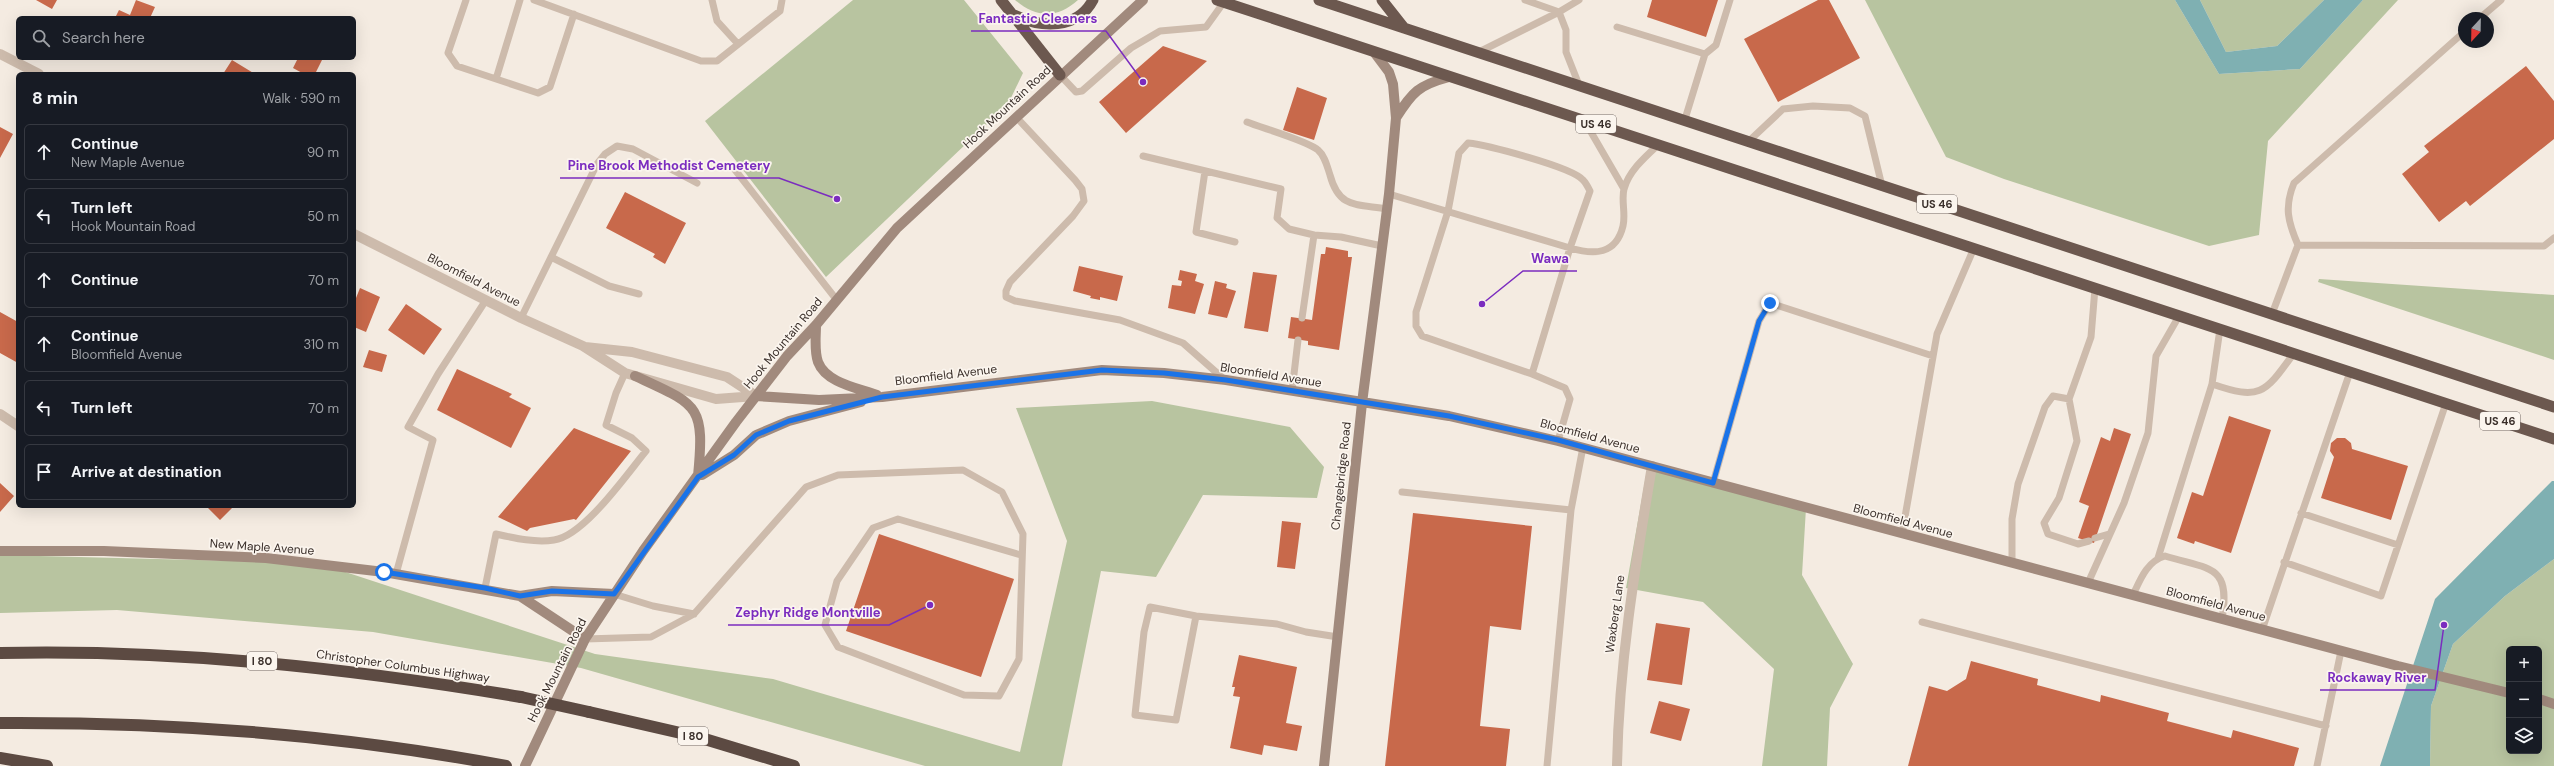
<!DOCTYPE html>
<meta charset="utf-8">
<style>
:root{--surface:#171b24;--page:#242831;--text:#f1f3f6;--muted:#9ea1a6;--line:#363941}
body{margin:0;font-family:"DM Sans",sans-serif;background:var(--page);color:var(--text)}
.controls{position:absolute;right:12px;bottom:12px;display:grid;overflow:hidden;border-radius:6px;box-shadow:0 4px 16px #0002}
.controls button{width:36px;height:36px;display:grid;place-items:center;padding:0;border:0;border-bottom:1px solid var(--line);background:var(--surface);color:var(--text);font:20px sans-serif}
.compass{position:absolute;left:2458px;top:12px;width:36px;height:36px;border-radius:50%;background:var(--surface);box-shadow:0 4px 16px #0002;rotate:202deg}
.stop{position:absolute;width:12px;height:12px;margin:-9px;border:3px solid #1a73e8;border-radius:50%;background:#fff}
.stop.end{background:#1a73e8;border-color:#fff;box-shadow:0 1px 4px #0008}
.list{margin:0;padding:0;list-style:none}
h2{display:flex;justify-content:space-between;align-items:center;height:52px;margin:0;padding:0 16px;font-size:17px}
h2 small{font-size:13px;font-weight:400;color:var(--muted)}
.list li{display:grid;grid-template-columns:26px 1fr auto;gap:12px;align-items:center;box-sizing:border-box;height:56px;margin:0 8px 8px;padding:0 8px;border:1px solid var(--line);border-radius:6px}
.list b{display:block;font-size:15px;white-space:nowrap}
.list p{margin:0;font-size:13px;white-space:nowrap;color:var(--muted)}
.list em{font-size:13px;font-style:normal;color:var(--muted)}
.icon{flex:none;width:22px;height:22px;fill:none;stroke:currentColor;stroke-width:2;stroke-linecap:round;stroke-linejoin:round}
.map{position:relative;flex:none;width:2554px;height:766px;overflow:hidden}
.search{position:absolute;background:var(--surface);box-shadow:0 4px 16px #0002;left:16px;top:16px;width:340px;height:44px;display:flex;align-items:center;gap:10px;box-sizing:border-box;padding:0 14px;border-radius:6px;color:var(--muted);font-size:15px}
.panel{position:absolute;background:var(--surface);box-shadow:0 4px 16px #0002;left:16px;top:72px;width:340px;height:436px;border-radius:6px}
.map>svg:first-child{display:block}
.green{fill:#b8c4a0;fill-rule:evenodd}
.water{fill:#7fb0b2}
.building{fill:#c8694b}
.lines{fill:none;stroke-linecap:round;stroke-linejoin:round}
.service{stroke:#cdbbac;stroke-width:7}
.minor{stroke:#cdbbac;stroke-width:10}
.tertiary{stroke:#cdbbac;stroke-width:10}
.secondary{stroke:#a18a7d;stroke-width:10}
.trunk{stroke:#6c584f;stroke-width:11}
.motorway{stroke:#5c4a42;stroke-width:12}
.motorway-bridge{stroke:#5c4a42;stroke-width:12}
.route{stroke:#1a73e8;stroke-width:5}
.labels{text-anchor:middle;stroke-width:3.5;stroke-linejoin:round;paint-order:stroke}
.shield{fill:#fbf5ee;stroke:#756b66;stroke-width:1}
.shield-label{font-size:11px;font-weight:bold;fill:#3b302b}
.street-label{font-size:12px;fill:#3b302b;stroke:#fbf5ee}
.leader{fill:none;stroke:#7b2cbf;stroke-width:1.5}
.callout-dot{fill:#7b2cbf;stroke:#fbf5ee;stroke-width:1.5}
.callout-label{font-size:13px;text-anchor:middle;font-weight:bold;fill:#7b2cbf;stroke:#fbf5ee;stroke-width:3.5;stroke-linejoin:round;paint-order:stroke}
</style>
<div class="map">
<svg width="2554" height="766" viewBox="0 0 2554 766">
<rect width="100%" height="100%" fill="#f4ebe1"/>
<path class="green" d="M 853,0 L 964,0 L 1023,73 L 1008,104 L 826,277 L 705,121 Z
M 1015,0 L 1078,0 C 1057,19 1036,18 1015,0 Z
M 1865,0 L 2175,0 L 2219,74 L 2300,69 L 2363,0 L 2398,0 L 2268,141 L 2259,235 L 2209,246 L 2004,179 L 1946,157 Z
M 2200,0 L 2324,0 L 2277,46 L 2226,52 Z
M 2319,279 L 2554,295 L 2554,360 L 2318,282 Z
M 1152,401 L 1290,427 L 1324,467 L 1317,498 L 1203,495 L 1156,577 L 1101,571 L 1062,766 L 925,766 L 581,668 L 373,632 L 117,610 L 0,613 L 0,555 L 318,563 L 595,654 L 773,679 L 1020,752 L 1067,541 L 1016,408 Z
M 1648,464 L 1806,508 L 1802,575 L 1853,664 L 1830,708 L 1827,766 L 1762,766 L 1774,669 L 1703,602 L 1626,588 Z
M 2554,559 L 2554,766 L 2430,766 L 2431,706 L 2453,644 L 2505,596 ZM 2509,649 L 2539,649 L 2539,751 L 2509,751 Z"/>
<path class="water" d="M 2175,0 L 2200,0 L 2226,52 L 2277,46 L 2324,0 L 2363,0 L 2300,69 L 2219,74 Z
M 2552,481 L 2554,481 L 2554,559 L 2505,596 L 2453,644 L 2431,706 L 2430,766 L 2380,766 L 2435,599 Z"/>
<path class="building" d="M 36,0 L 57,0 L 52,9 Z
M 136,0 L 155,7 L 150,18 L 115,18 L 119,10 L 130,15 Z
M 1652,0 L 1718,0 L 1706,37 L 1647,17 Z
M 1818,0 L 1829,0 L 1860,58 L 1778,102 L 1744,39 Z
M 1163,46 L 1207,61 L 1126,133 L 1099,102 Z
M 298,58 L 323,58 L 315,74 L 304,74 L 293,68 Z
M 232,60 L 255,74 L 223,74 Z
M 2526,66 L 2554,101 L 2554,139 L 2470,206 L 2466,201 L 2439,222 L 2402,174 L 2429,152 L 2424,146 Z
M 1297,87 L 1327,98 L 1314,140 L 1283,130 Z
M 0,127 L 13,134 L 0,158 Z
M 625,192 L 686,223 L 665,264 L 653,257 L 655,254 L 606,228 Z
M 1326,247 L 1348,251 L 1348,257 L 1352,257 L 1339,350 L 1308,345 L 1308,341 L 1288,338 L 1291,317 L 1312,320 L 1321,254 L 1325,254 Z
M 1079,266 L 1123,276 L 1117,301 L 1100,297 L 1100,300 L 1090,298 L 1091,296 L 1073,291 Z
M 1180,270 L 1197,274 L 1195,281 L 1204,284 L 1195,314 L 1168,308 L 1172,285 L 1181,286 L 1182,281 L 1178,280 Z
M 1253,272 L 1277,275 L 1268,332 L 1244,328 Z
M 1215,281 L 1227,284 L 1226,288 L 1236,291 L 1227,318 L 1208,314 Z
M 360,288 L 380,297 L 366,332 L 354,327 L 354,303 Z
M 406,304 L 442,329 L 424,355 L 388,330 Z
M 0,312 L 18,322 L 18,363 L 0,353 Z
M 369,350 L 387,355 L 382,372 L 363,367 Z
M 457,369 L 512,394 L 509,397 L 531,408 L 511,448 L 437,410 Z
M 2229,416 L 2271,430 L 2231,553 L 2195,541 L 2194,544 L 2177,538 L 2192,492 L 2203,496 Z
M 574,428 L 631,451 L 576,520 L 574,519 L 530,528 L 527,531 L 498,517 Z
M 2114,428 L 2131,434 L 2094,543 L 2078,538 L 2089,506 L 2079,502 L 2101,437 L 2110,441 Z
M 2337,438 L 2345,438 L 2351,443 L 2352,449 L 2408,466 L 2391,520 L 2321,498 L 2334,457 L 2330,451 L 2331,443 Z
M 0,483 L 14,496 L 0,512 Z
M 206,506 L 234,506 L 220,520 Z
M 1413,513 L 1532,526 L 1521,630 L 1490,626 L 1480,726 L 1510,729 L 1506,766 L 1385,766 Z
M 1282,521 L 1301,523 L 1295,569 L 1277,567 Z
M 879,534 L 1014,579 L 981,677 L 846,631 Z
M 1656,623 L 1690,628 L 1682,685 L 1647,680 Z
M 1239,655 L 1297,667 L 1286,723 L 1302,726 L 1297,751 L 1264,745 L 1262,755 L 1230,748 L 1240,697 L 1233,696 L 1235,687 L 1232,687 Z
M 1971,661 L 2038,679 L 2037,685 L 2100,702 L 2101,695 L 2169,713 L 2167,721 L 2231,738 L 2233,730 L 2299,748 L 2294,766 L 1908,766 L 1929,686 L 1947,691 L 1966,679 Z
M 1659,701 L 1690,709 L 1681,741 L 1650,733 Z"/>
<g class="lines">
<path class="service" d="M 466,0 L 448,53 L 457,66 L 538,93 L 550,87 L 574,14
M 534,0 L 701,61 L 717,61 L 780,11 L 782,0
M 712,0 L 717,21 L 738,44
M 1525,0 L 1559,12 L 1579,0
M 2480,18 L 2501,0
M 1617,27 L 1705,54 L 1685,119
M 1479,52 L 1559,12 L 1566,30 L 1566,52 L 1579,85
M 1705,54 L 1716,45 L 1730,0
M 1060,75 L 1076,92 L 1082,91 L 1131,48 L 1160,31 L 1206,27 L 1224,2
M 496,79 L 520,0
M 1016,117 L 1075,180 L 1082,189 L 1084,201 L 1073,216 L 1010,282 L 1006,291 L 1006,297 L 1015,301 L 1120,320 L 1183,343 L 1225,380
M 1584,120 L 1624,189
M 1247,122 C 1262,128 1308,141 1318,150 C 1325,156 1327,166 1330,175 C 1339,209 1357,204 1387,209
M 1749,141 L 1783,109 L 1813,106 L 1850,108 L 1865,116 L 1882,186
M 1143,156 L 1281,189 L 1277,218 L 1289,229 L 1314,235
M 732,166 L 836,299
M 1205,171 L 1196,232 L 1235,242
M 1389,194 L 1570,248 L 1590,191 C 1588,187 1586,183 1583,180 C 1572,167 1487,145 1468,143 L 1459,153 L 1448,211 L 1416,312 L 1416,326 L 1422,336 L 1532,374
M 2298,245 C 2288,222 2284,207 2294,183 L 2464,32
M 551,257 L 609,286 L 639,294
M 2272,314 L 2298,245 L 2544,246 L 2554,238
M 521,318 L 597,164 L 605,154 L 617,146 L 633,149 L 697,183
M 1302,318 L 1314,235 L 1341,237 L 1382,246
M 2212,384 C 2261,401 2265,393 2294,353
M 1292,391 L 1298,340
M 1558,441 L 1570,399 L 1565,388 L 1532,374 L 1570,248 C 1594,255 1616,255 1623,226 C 1626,214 1621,200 1624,189 C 1629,171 1645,157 1658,145
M 1713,483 L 1759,321 L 1770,303 L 1933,356
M 1402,492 L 1571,510
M 2301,513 L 2398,545
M 1902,534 L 1937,334 L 1974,248
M 2095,538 L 2109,534
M 2089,541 L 2078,544 L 2048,534 L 2044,523 L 2059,498 L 2077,441 L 2069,399 L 2091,337 L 2095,288
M 2158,558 L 2212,384 L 2220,329
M 2284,562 L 2381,596 L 2446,403
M 2012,563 L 2012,519 L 2018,484 L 2045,407 L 2053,396 L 2069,399
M 396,574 L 433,440 L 408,427 L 438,374 L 486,300
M 2088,583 L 2124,503 L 2148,433 L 2156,356 L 2179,316
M 485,588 L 496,534 C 514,538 535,543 554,540 C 584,536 627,474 646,451 L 632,438 L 606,425 L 616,393 L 625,373
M 614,594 L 653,606 L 694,614
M 2133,595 C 2140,580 2147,561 2165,556 C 2210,570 2231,564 2222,619
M 1196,616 L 1176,720 L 1135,715 L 1144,632 L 1150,607 L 1196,616 L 1277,624 L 1306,632 L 1338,637
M 1922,622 L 2326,726
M 2262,630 L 2350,372
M 585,639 L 651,637 L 694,614 L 806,487 L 838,475 L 963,470 L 1002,492 L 1023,534 L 1019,659 L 999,696 L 964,695 L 838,647 L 825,625 L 837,581 L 873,528 L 898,519 L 1021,555
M 1547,766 L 1571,510 L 1583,447
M 2317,766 L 2341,651"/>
<path class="minor" d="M 0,414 L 18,426
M 1617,766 C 1619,662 1635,568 1652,466"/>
<path class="tertiary" d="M 0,54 L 39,74
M 354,234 L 521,318 L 583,346 L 625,373 L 716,399 L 756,396
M 585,347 L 632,352 L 727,377 L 756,396"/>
<path class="secondary" d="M 1396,118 C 1412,92 1419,85 1449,77
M 816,325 C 816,336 814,351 818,362 C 826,383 858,388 877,395
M 635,376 C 698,405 705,404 698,476
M 756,396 L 819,400 L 882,397 L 1102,370 L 1164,373 L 1226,380 L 1449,416 L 1558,441 L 2398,666 L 2509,693
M 702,475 L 734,455 L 756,435 L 789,421 L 861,402
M 0,551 L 104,551 L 266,558 L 384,572 L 520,596 L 552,591 L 614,594
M 520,596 L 585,639
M 2539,699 L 2554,704
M 525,766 L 585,639 L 643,551 L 736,422 L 787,356 L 816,325 L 897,228 L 1143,0
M 1324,766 L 1362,403 L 1389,194 L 1396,118 L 1393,84 L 1389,72 L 1374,52"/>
<path class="trunk" d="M 1001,0 L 1060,75
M 1217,0 L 2554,439
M 1319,0 L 2554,407
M 1382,0 L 1404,28
M 1014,15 C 1041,28 1077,30 1093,0"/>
<path class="motorway" d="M 0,653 C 176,649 348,668 521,697
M 589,712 L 698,737 L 794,766
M 0,723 C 170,722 339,734 506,766
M 0,758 L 47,766"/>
<path class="motorway-bridge" d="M 521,697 L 589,712"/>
</g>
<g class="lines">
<path class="route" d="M 384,572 L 485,588 L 520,596 L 552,591 L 614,594 L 698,477 L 734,455 L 756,435 L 789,421 L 882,397 L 1102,370 L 1164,373 L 1226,380 L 1449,416 L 1558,440 L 1713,483 L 1759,321 L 1770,303"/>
</g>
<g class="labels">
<g class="shield">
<rect x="1576" y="115" width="40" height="18" rx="3"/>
<rect x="1917" y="195" width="40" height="18" rx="3"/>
<rect x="2480" y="412" width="40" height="18" rx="3"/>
<rect x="247" y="652" width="30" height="18" rx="3"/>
<rect x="678" y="727" width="30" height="18" rx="3"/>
</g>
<g class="shield-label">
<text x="1596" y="128">US 46</text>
<text x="1937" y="208">US 46</text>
<text x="2500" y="425">US 46</text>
<text x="262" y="665">I 80</text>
<text x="693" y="740">I 80</text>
</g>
<g class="street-label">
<text transform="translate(1007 107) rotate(-43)" y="4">Hook Mountain Road</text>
<text transform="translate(474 280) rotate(27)" y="4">Bloomfield Avenue</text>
<text transform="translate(783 343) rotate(-50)" y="4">Hook Mountain Road</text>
<text transform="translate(946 375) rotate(-7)" y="4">Bloomfield Avenue</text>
<text transform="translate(1271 375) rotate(9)" y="4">Bloomfield Avenue</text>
<text transform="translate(1590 436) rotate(15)" y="4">Bloomfield Avenue</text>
<text transform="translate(1341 476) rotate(-84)" y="4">Changebridge Road</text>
<text transform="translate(1903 521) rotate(15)" y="4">Bloomfield Avenue</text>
<text transform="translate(262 547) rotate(4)" y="4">New Maple Avenue</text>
<text transform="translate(2216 604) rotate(15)" y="4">Bloomfield Avenue</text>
<text transform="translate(1615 614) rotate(-82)" y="4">Waxberg Lane</text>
<text transform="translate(403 666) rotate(8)" y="4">Christopher Columbus Highway</text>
<text transform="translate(557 670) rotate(-63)" y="4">Hook Mountain Road</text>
</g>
</g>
<path class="leader" d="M1143 82L1106 31H971M837 199L779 178H560M1482 304L1523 271H1577M930 605L889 625H728M2444 625L2435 690H2320"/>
<g class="callout-dot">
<circle cx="1143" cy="82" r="4"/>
<circle cx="837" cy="199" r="4"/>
<circle cx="1482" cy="304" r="4"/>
<circle cx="930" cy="605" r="4"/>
<circle cx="2444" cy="625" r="4"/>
</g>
<g class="callout-label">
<text x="1038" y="23">Fantastic Cleaners</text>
<text x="669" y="170">Pine Brook Methodist Cemetery</text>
<text x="1550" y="263">Wawa</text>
<text x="808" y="617">Zephyr Ridge Montville</text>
<text x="2377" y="682">Rockaway River</text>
</g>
</svg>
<div class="controls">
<button>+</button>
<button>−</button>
<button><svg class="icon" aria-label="layers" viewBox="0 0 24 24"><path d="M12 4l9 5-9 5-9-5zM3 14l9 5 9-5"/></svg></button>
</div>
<svg class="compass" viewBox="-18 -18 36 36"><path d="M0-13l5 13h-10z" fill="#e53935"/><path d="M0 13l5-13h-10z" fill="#9ea1a6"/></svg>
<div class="stop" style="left:384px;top:572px"></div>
<div class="stop end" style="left:1770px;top:303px"></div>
<div class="search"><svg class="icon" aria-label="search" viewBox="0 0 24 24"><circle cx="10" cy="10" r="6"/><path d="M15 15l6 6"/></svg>Search here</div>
<section class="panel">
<h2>8 min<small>Walk · 590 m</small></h2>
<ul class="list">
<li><svg class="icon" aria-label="ahead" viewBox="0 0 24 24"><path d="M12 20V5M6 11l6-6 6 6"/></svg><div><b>Continue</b><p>New Maple Avenue</p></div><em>90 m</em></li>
<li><svg class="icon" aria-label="left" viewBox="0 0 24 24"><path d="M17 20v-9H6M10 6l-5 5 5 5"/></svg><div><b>Turn left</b><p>Hook Mountain Road</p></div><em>50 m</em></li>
<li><svg class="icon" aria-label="ahead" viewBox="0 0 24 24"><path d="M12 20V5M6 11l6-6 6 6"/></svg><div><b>Continue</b></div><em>70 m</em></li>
<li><svg class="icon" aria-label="ahead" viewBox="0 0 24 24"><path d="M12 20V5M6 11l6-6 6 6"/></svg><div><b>Continue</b><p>Bloomfield Avenue</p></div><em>310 m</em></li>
<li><svg class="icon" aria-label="left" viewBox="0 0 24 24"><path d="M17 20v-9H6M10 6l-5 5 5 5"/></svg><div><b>Turn left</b></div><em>70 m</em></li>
<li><svg class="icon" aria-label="arrive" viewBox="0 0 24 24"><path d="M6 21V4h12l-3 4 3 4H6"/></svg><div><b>Arrive at destination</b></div></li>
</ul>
</section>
</div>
